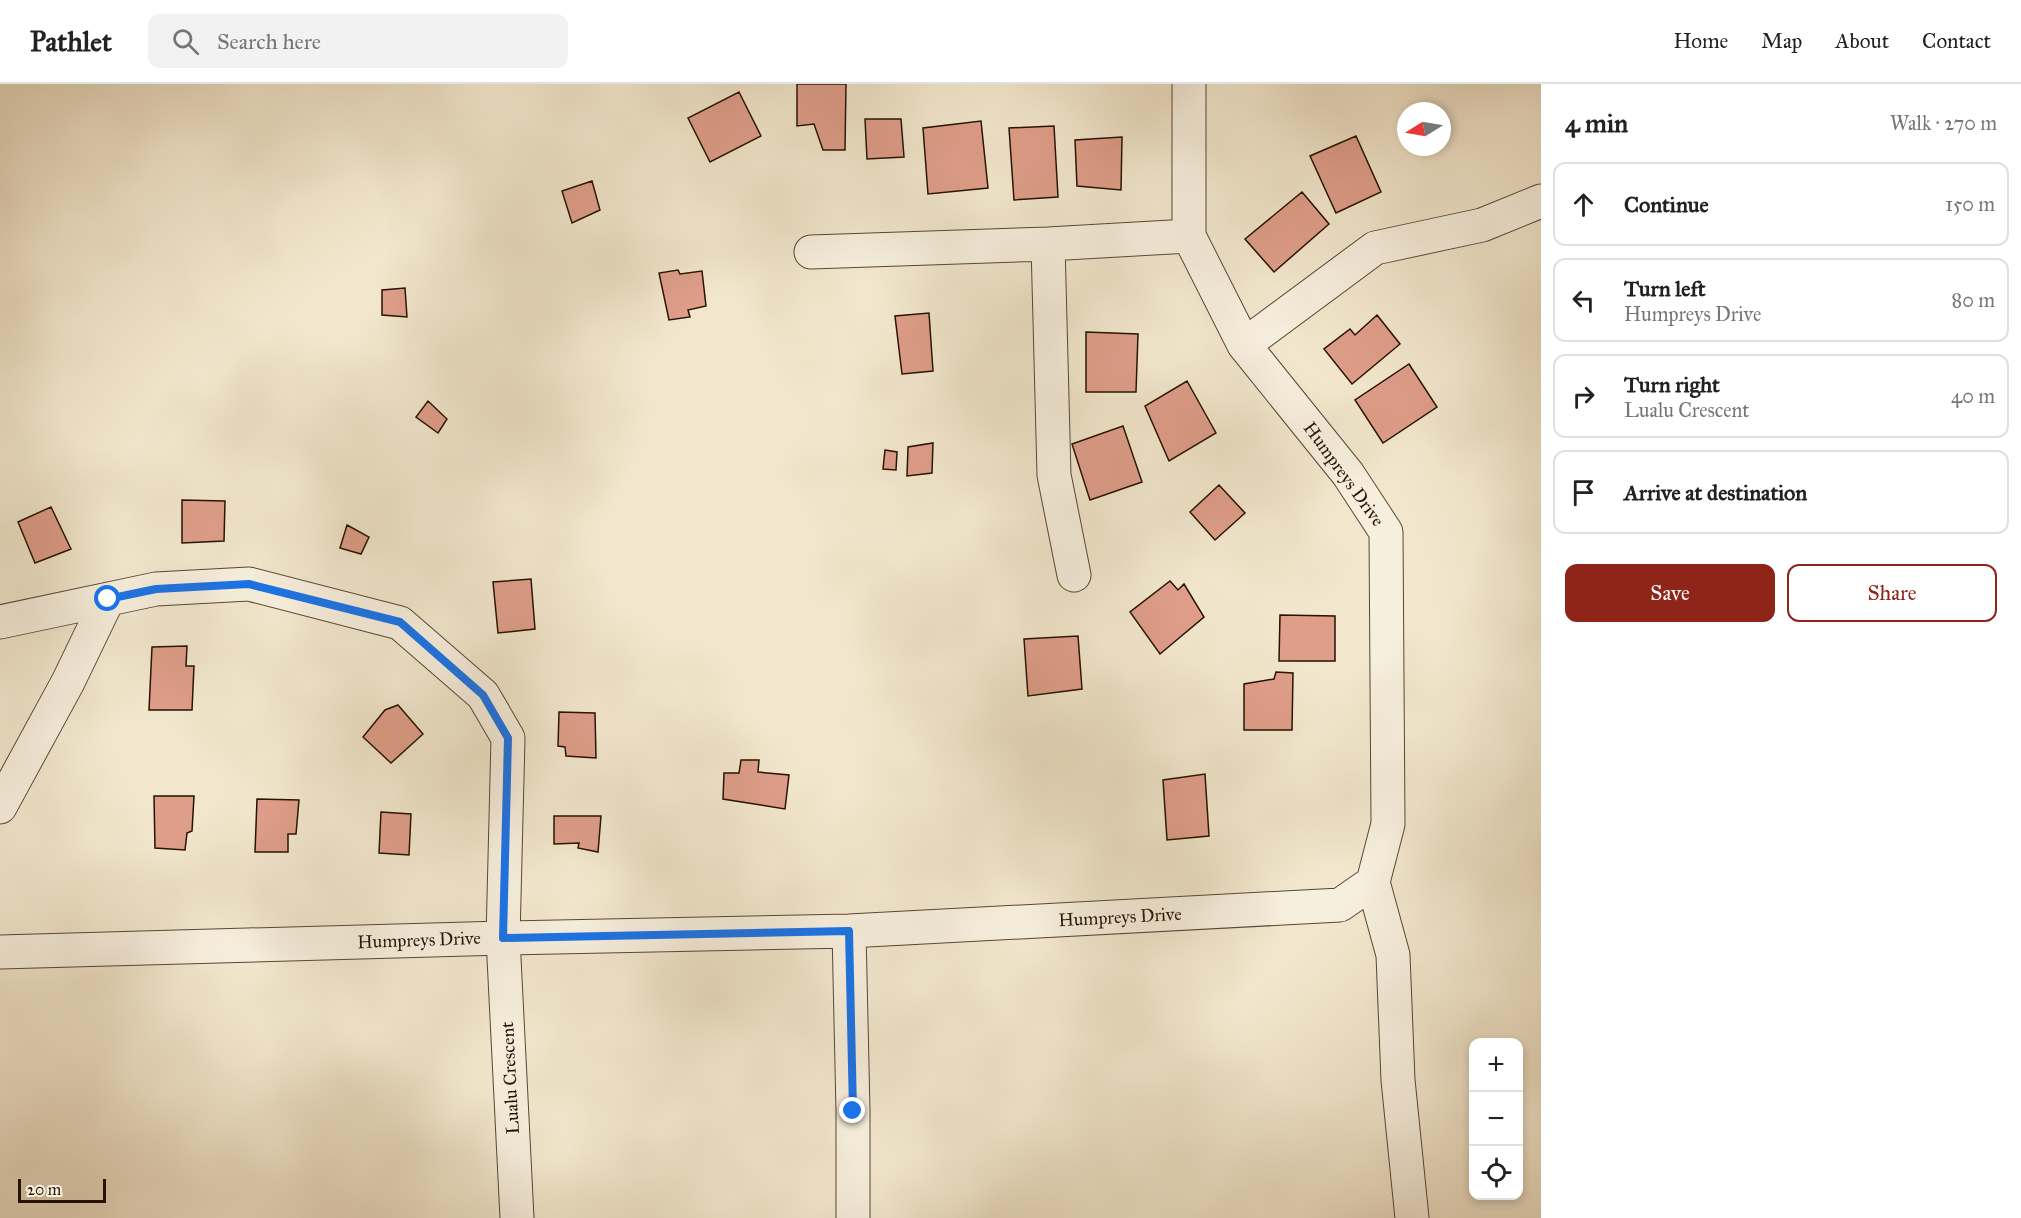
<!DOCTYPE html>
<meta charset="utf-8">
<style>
:root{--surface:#fff;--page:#f2f2f2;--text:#222;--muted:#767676;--line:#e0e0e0;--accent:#8f2418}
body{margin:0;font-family:"IM FELL Great Primer",serif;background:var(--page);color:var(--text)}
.controls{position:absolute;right:18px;bottom:18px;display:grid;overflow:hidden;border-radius:12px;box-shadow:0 3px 9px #0003}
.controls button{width:54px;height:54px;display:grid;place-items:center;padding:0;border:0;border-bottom:2px solid var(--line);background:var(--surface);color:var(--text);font:30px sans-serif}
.compass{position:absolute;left:1397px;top:18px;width:54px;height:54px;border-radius:50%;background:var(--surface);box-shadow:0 3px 9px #0003;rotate:259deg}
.scale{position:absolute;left:18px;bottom:15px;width:88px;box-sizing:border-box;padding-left:6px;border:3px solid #251201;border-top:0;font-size:16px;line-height:21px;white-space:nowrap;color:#251201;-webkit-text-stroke:4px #f7efde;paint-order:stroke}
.stop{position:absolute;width:18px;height:18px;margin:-14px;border:4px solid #1a73e8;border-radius:50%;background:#fff}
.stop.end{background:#1a73e8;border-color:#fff;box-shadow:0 2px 6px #0008}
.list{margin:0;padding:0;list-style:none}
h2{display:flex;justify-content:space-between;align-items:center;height:78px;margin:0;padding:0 24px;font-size:26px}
h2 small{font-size:20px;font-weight:400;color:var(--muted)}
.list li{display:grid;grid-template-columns:39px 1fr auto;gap:18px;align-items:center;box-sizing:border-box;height:84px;margin:0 12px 12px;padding:0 12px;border:2px solid var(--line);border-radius:12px}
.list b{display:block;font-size:22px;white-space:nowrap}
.list p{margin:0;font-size:20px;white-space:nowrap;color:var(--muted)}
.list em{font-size:20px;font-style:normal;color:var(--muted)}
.actions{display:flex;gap:12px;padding:18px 24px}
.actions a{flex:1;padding:14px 0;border:2px solid var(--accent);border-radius:12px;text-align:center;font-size:21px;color:var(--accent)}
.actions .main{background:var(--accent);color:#fff}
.icon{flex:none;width:33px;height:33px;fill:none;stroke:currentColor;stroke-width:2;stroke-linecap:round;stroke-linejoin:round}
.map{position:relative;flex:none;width:1541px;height:1134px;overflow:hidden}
header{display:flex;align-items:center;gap:36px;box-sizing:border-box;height:84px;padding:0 30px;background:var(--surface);border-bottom:2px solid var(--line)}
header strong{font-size:28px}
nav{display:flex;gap:33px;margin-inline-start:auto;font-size:21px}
.search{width:420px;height:54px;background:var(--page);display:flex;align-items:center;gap:15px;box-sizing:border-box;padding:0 21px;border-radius:12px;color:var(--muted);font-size:22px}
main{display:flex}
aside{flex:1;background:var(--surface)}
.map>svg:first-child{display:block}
.building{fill:#df9e8a;stroke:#251201;stroke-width:1.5}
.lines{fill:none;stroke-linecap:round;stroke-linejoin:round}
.minor-casing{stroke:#584734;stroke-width:35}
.minor{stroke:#f7efde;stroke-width:33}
.route{stroke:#1a73e8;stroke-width:8}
.labels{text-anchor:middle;stroke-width:4.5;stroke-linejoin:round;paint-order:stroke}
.street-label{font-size:18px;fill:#251201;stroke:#f7efde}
</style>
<header>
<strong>Pathlet</strong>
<div class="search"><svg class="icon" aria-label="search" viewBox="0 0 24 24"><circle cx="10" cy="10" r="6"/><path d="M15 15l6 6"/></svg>Search here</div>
<nav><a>Home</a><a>Map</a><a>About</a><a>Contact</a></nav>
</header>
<main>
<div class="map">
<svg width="1541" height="1134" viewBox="0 0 1541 1134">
<rect width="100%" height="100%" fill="#f2e7cd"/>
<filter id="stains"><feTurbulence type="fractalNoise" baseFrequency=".00333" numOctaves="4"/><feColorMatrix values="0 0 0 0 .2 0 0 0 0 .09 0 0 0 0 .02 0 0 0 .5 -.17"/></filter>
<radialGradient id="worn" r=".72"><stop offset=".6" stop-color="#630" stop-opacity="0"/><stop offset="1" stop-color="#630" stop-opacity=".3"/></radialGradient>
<path class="building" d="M 797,0 L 846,0 L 845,66 L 823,66 L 814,40 L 797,42 Z
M 739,8 L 761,52 L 710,78 L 688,34 Z
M 865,35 L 901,35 L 904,73 L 867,75 Z
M 981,37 L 988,104 L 928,110 L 923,44 Z
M 1054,42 L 1058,113 L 1014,116 L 1009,44 Z
M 1356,52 L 1381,108 L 1336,129 L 1310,72 Z
M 1122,53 L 1121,106 L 1077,102 L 1075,56 Z
M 592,97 L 600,126 L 572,139 L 562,107 Z
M 1302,108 L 1329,140 L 1274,188 L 1245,155 Z
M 678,186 L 680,190 L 702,187 L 706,222 L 688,226 L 690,233 L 669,236 L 659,189 Z
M 405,204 L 407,233 L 382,231 L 382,206 Z
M 929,229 L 933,287 L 902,290 L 895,232 Z
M 1377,231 L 1400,260 L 1352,300 L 1324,265 L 1350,245 L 1355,251 Z
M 1086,248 L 1138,250 L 1136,308 L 1086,308 Z
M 1409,280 L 1437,323 L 1383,359 L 1355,316 Z
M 1187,297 L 1216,349 L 1169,377 L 1145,322 Z
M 428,317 L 447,335 L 438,349 L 416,333 Z
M 1123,342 L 1142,398 L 1090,416 L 1072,360 Z
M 933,359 L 932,389 L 907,392 L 908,363 Z
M 885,366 L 897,368 L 896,386 L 883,385 Z
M 1219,401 L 1245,429 L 1215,456 L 1190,428 Z
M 182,416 L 225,417 L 224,457 L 182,459 Z
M 51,423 L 71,465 L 35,479 L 18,438 Z
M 347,441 L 369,453 L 361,470 L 340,464 Z
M 531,495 L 535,545 L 498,549 L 493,498 Z
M 1170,497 L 1178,506 L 1184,500 L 1204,533 L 1160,570 L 1130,528 Z
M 1280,531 L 1335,532 L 1335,577 L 1279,577 Z
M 1078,552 L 1082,605 L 1028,612 L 1024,555 Z
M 187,562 L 186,582 L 194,582 L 192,626 L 149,626 L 152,563 Z
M 1276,588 L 1293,589 L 1292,646 L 1244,646 L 1244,600 L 1274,595 Z
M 398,621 L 423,650 L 391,679 L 363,653 L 385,626 Z
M 559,628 L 595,629 L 596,674 L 566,672 L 565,663 L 558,662 Z
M 741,676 L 759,676 L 758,688 L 789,691 L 785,725 L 723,715 L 724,689 L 739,689 Z
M 1205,690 L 1209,752 L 1167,756 L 1163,696 Z
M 154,712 L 194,712 L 192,747 L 187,749 L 185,766 L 155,764 Z
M 257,715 L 299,716 L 296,750 L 288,750 L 288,768 L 255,768 Z
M 381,728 L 411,730 L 409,771 L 379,769 Z
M 554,732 L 601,732 L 598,768 L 578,764 L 579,759 L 554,760 Z"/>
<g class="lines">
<g class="minor-casing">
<path id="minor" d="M 1048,160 L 1054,391 L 1074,491
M 811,168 L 1048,160 L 1189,152
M 1244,261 L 1375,164 L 1482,141 L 1541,117
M 0,538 L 156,505 L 249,500 L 400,539 L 483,611 L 508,654 L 503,854 L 517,1134
M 0,723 L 68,598 L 108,515
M 1373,798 L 1393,871 L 1398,996 L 1412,1134
M 849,847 L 853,1027 L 853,1134
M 0,868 L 503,854 L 849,847 L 1340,821 L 1373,798 L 1388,740 L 1386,448 L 1348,390 L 1244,261 L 1189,152 L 1189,0"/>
</g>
<use href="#minor" class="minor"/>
</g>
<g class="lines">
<path class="route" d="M 108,515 L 156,505 L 249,500 L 400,538 L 483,611 L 508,654 L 503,854 L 849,847 L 853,1027"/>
</g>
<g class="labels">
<g class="street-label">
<text transform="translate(1344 390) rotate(54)" y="6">Humpreys Drive</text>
<text transform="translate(1120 833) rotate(-3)" y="6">Humpreys Drive</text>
<text transform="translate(419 856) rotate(-2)" y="6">Humpreys Drive</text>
<text transform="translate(510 994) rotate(-93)" y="6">Lualu Crescent</text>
</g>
</g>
<rect width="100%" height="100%" filter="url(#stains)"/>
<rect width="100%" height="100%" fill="url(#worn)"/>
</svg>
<div class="controls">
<button>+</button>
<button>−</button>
<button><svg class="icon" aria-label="locate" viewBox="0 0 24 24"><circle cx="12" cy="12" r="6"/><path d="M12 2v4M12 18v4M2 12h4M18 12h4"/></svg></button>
</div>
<svg class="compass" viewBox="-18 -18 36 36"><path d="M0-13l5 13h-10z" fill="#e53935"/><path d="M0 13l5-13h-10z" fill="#767676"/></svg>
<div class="scale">20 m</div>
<div class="stop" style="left:108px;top:515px"></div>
<div class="stop end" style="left:853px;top:1027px"></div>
</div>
<aside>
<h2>4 min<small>Walk · 270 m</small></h2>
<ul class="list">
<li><svg class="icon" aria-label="ahead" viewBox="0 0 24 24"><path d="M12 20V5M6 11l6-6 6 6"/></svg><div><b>Continue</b></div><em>150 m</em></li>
<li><svg class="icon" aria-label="left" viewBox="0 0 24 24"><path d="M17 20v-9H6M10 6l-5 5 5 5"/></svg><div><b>Turn left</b><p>Humpreys Drive</p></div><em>80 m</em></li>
<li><svg class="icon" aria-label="right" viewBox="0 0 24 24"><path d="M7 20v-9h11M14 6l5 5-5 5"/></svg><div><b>Turn right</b><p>Lualu Crescent</p></div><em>40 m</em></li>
<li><svg class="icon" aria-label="arrive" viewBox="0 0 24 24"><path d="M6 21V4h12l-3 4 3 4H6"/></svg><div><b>Arrive at destination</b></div></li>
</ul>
<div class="actions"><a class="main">Save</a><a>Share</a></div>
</aside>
</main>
